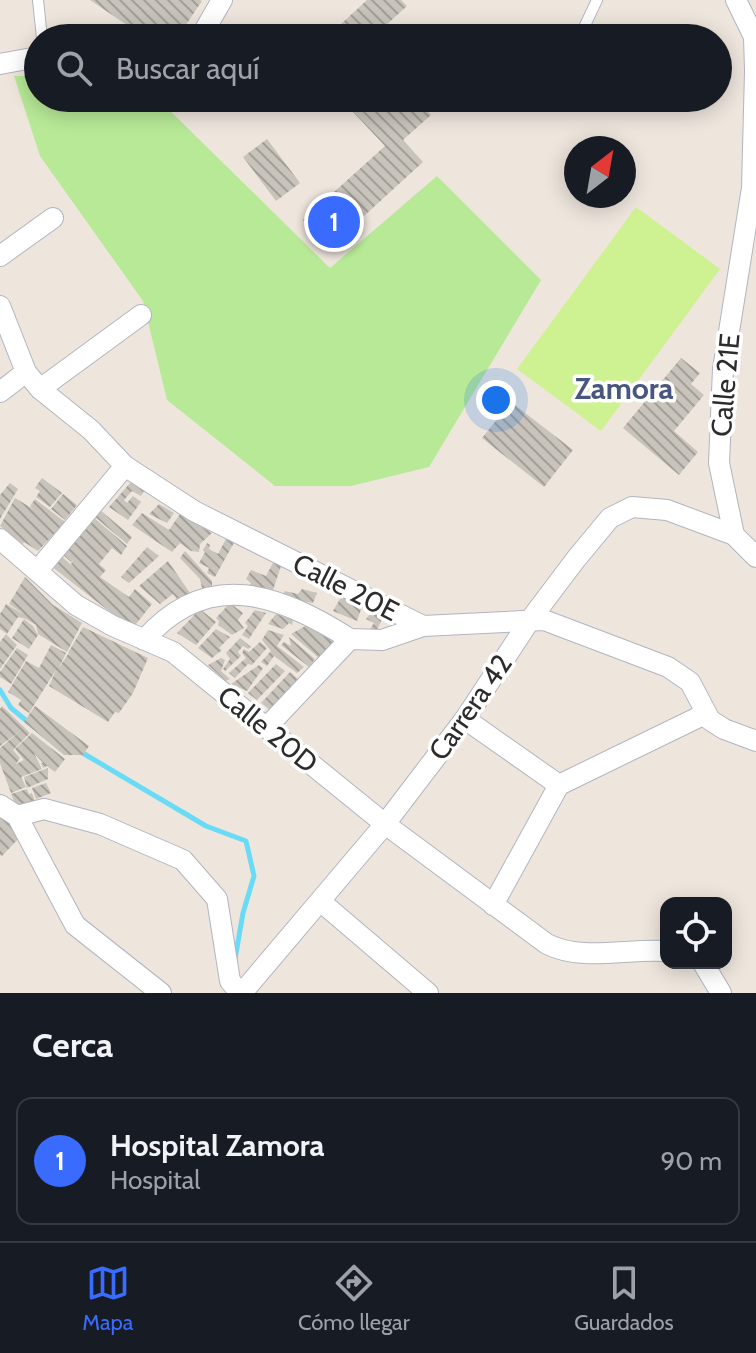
<!DOCTYPE html>
<html lang="es">
<meta charset="utf-8">
<style>
:root{--surface:#171b24;--page:#20242c;--text:#f1f3f6;--muted:#9ea1a6;--line:#363941;--accent:#396bff}
body{margin:0;font-family:Cabin,sans-serif;background:var(--page);color:var(--text)}
.controls{position:absolute;right:24px;bottom:24px;display:grid;overflow:hidden;border-radius:16px;box-shadow:0 4px 20px #0003}
.controls button{width:72px;height:72px;display:grid;place-items:center;padding:0;border:0;border-bottom:2px solid var(--line);background:var(--surface);color:var(--text);font:40px sans-serif}
.compass{position:absolute;left:564px;top:136px;width:72px;height:72px;border-radius:50%;background:var(--surface);box-shadow:0 4px 20px #0003;rotate:31deg}
.you{position:absolute;left:496px;top:400px;width:28px;height:28px;margin:-20px;border:6px solid #fff;border-radius:50%;background:#1a73e8;box-shadow:0 0 0 12px #1a73e833}
.badge{display:grid;place-items:center;width:52px;height:52px;border-radius:50%;background:var(--accent);color:#fff;font-size:26px;font-weight:700}
.pin{position:absolute;translate:-50% -50%;border:4px solid #fff;box-shadow:0 2px 8px #0006}
.list{margin:0;padding:0;list-style:none}
h2{display:flex;justify-content:space-between;align-items:center;height:104px;margin:0;padding:0 32px;font-size:34px}
h2 small{font-size:26px;font-weight:400;color:var(--muted)}
.list li{display:grid;grid-template-columns:52px 1fr auto;gap:24px;align-items:center;box-sizing:border-box;height:128px;margin:0 16px 16px;padding:0 16px;border:2px solid var(--line);border-radius:16px}
.list b{display:block;font-size:30px;white-space:nowrap}
.list p{margin:0;font-size:26px;white-space:nowrap;color:var(--muted)}
.list em{font-size:26px;font-style:normal;color:var(--muted)}
.icon{flex:none;width:44px;height:44px;fill:none;stroke:currentColor;stroke-width:2;stroke-linecap:round;stroke-linejoin:round}
.map{position:relative;flex:none;width:756px;height:993px;overflow:hidden}
.search{position:absolute;background:var(--surface);box-shadow:0 4px 20px #0003;left:24px;right:24px;top:24px;height:88px;display:flex;align-items:center;gap:20px;box-sizing:border-box;padding:0 28px;border-radius:44px;color:var(--muted);font-size:30px}
.sheet{height:248px;background:var(--surface)}
nav{display:flex;justify-content:space-around;align-items:center;box-sizing:border-box;height:112px;border-top:2px solid var(--line);background:var(--surface);font-size:22px;color:var(--muted)}
nav a{display:grid;justify-items:center;gap:4px}
nav .on{color:var(--accent)}
.map>svg:first-child{display:block}
.green{fill:#b7e996}
.pitch{fill:#cef191}
.lines{fill:none;stroke-linecap:round;stroke-linejoin:round}
.stream{stroke:#69dbf7;stroke-width:5}
.building{fill:url(#building-back-hatch)}
.lane-casing{stroke:#b1b5c0;stroke-width:12}
.street-casing{stroke:#b1b5c0;stroke-width:22}
.lane{stroke:#fff;stroke-width:10}
.street{stroke:#fff;stroke-width:20}
.labels{text-anchor:middle;stroke-width:7;stroke-linejoin:round;paint-order:stroke}
.street-label{font-size:28px;fill:#2c2c2c;stroke:#fff}
.neighbourhood-label{font-size:30px;font-weight:bold;fill:#485680;stroke:#fff}
</style>
<div class="map">
<svg width="756" height="993" viewBox="0 0 756 993">
<defs>
<pattern id="building-back-hatch" width="6" height="6" patternUnits="userSpaceOnUse" patternTransform="scale(2)"><rect width="6" height="6" fill="#c9c4bb"/><path d="M-1 5l2 2M0 0l6 6M5-1l2 2" fill="none" stroke="#a39f98"/></pattern>
</defs>
<rect width="100%" height="100%" fill="#eee6dd"/>
<path class="green" d="M 14,76 L 38,76 L 38,98 L 157,98 L 330,268 L 437,176 L 541,280 L 429,467 L 351,486 L 275,486 L 167,400 L 143,301 L 40,156 Z"/>
<path class="pitch" d="M 636,207 L 720,269 L 601,431 L 517,369 Z"/>
<g class="lines">
<path class="stream" d="M 0,690 L 11,708 L 28,722
M 81,752 L 206,826 L 246,841 L 254,876 L 243,913 L 235,959"/>
</g>
<path class="building" d="M 90,0 L 200,0 L 202,1 L 177,38 L 146,38 Z
M 367,0 L 401,0 L 407,6 L 372,38 L 326,38 Z
M 348,98 L 416,98 L 431,115 L 403,140 L 423,162 L 329,248 L 303,220 L 385,146 L 353,112 L 358,108 Z
M 267,139 L 300,183 L 276,201 L 243,157 Z
M 681,358 L 700,373 L 691,384 L 704,395 L 674,431 L 698,452 L 679,475 L 623,428 Z
M 511,402 L 573,450 L 544,487 L 482,438 Z
M 42,478 L 62,493 L 50,507 L 36,497 L 40,491 L 35,488 Z
M 131,482 L 144,491 L 141,496 L 132,491 L 124,500 L 127,503 L 133,496 L 141,502 L 128,520 L 109,507 Z
M 10,483 L 18,489 L 0,519 L 0,495 Z
M 63,494 L 77,505 L 65,520 L 51,509 Z
M 15,498 L 33,509 L 30,506 L 35,499 L 65,522 L 38,551 L 24,542 L 23,544 L 0,526 Z
M 159,504 L 174,513 L 167,523 L 149,514 Z
M 100,510 L 132,537 L 127,544 L 94,516 Z
M 142,513 L 169,530 L 180,514 L 212,533 L 200,544 L 199,552 L 191,551 L 180,543 L 172,552 L 132,525 Z
M 93,517 L 127,546 L 121,555 L 112,548 L 99,564 L 106,570 L 100,577 L 129,597 L 135,589 L 152,604 L 132,629 L 51,566 L 60,555 L 78,571 L 71,564 L 73,560 L 71,562 L 62,554 Z
M 227,537 L 235,541 L 215,577 L 207,573 L 209,568 L 199,563 L 205,552 L 203,550 L 207,543 L 210,545 L 209,549 L 218,554 Z
M 147,547 L 159,556 L 129,583 L 121,577 Z
M 185,551 L 212,581 L 212,591 L 203,593 L 200,579 L 180,558 Z
M 275,559 L 282,563 L 273,590 L 248,588 L 251,583 L 246,579 L 251,570 L 266,576 Z
M 168,561 L 190,593 L 184,598 L 182,596 L 177,599 L 173,594 L 160,604 L 139,586 Z
M 25,577 L 53,605 L 82,623 L 67,652 L 38,634 L 36,625 L 26,619 L 18,617 L 7,634 L 0,629 L 0,614 L 6,604 L 25,615 L 9,604 Z
M 302,589 L 317,593 L 313,603 L 281,598 L 285,591 L 298,594 Z
M 344,592 L 363,604 L 357,621 L 333,611 Z
M 230,603 L 243,613 L 238,620 L 244,628 L 232,635 L 218,625 L 219,621 L 216,618 Z
M 200,609 L 216,622 L 196,645 L 177,633 Z
M 255,610 L 266,613 L 249,639 L 242,635 L 248,626 L 245,623 Z
M 373,610 L 384,615 L 377,630 L 370,629 L 374,623 L 366,619 Z
M 276,614 L 293,620 L 292,625 L 289,623 L 283,629 L 268,624 Z
M 24,619 L 33,626 L 38,635 L 29,649 L 12,638 Z
M 307,625 L 335,642 L 320,659 L 291,634 Z
M 83,627 L 148,658 L 133,693 L 119,713 L 115,712 L 108,722 L 49,686 L 56,670 L 29,713 L 18,705 L 21,700 L 8,692 L 26,661 L 39,668 L 51,645 L 66,653 L 59,668 L 68,654 L 71,655 L 68,653 Z
M 216,629 L 230,637 L 219,648 L 222,650 L 212,658 L 198,648 Z
M 268,630 L 284,635 L 277,646 L 304,667 L 297,673 L 274,656 L 267,666 L 261,662 L 271,651 L 262,640 Z
M 6,634 L 17,645 L 0,669 L 0,642 Z
M 289,637 L 315,659 L 309,667 L 281,645 L 284,642 L 291,646 Z
M 240,638 L 251,647 L 248,649 L 243,646 L 238,652 L 241,656 L 225,671 L 223,669 L 230,659 L 226,653 Z
M 260,642 L 267,648 L 252,665 L 248,664 L 235,678 L 229,673 L 246,658 L 242,653 L 244,649 L 249,652 Z
M 17,648 L 28,655 L 11,684 L 0,677 L 0,672 Z
M 221,658 L 225,660 L 221,671 L 230,679 L 226,681 L 208,665 Z
M 276,664 L 285,671 L 257,700 L 248,693 Z
M 259,665 L 263,668 L 247,691 L 231,684 Z
M 290,672 L 299,680 L 270,710 L 261,703 Z
M 2,706 L 30,733 L 13,750 L 20,758 L 16,764 L 24,760 L 15,749 L 32,733 L 65,759 L 55,772 L 47,766 L 43,768 L 41,763 L 43,763 L 34,753 L 42,769 L 21,777 L 26,787 L 11,793 L 0,763 L 0,748 L 19,732 L 0,746 L 0,709 Z
M 35,706 L 89,746 L 83,755 L 64,755 L 24,722 Z
M 48,768 L 48,779 L 27,788 L 24,777 Z
M 46,783 L 51,793 L 36,799 L 32,788 Z
M 27,789 L 29,794 L 32,793 L 36,804 L 17,808 L 11,794 Z
M 0,814 L 21,836 L 2,856 L 0,855 Z"/>
<g class="lines">
<g class="lane-casing">
<path id="lane" d="M 38,0 L 42,38
M 579,38 L 597,0"/>
</g>
<g class="street-casing">
<path id="street" d="M 200,38 L 222,0
M 0,64 L 38,57
M 0,256 L 53,218
M 0,306 L 26,372 L 40,389 L 91,430 L 125,466 L 194,511 L 423,626 L 544,620 L 668,667 L 690,682 L 710,720 L 724,729 L 756,741
M 40,389 L 141,315
M 0,392 L 26,372
M 734,535 L 719,463 L 723,369 L 752,188 L 755,71 L 754,37 L 736,0
M 0,539 L 76,605 L 113,626 L 173,652 L 385,824 L 547,944 C 583,962 627,948 666,951
M 38,570 L 125,466
M 144,640 C 208,567 279,594 350,639
M 465,719 L 559,785
M 266,728 L 350,639 L 382,640 L 423,626
M 0,805 L 17,816 L 75,925 L 161,993
M 17,816 L 44,809 L 100,824 L 183,860 L 217,899 L 230,981 L 240,993
M 320,901 L 428,993
M 493,905 L 559,785 L 705,714
M 703,963 L 721,993
M 242,993 L 385,824 L 465,719 L 530,620 L 576,559 L 610,518 L 632,507 L 667,510 L 734,535 L 756,557"/>
</g>
<use href="#lane" class="lane"/>
<use href="#street" class="street"/>
</g>
<g class="labels">
<g class="street-label">
<text transform="translate(725 385) rotate(-85)" y="10">Calle 21E</text>
<text transform="translate(346 587) rotate(27)" y="10">Calle 20E</text>
<text transform="translate(470 707) rotate(-55)" y="10">Carrera 42</text>
<text transform="translate(268 729) rotate(39)" y="10">Calle 20D</text>
</g>
<g class="neighbourhood-label">
<text x="624" y="399">Zamora</text>
</g>
</g>
</svg>
<div class="controls">
<button><svg class="icon" aria-label="locate" viewBox="0 0 24 24"><circle cx="12" cy="12" r="6"/><path d="M12 2v4M12 18v4M2 12h4M18 12h4"/></svg></button>
</div>
<svg class="compass" viewBox="-18 -18 36 36"><path d="M0-13l5 13h-10z" fill="#e53935"/><path d="M0 13l5-13h-10z" fill="#9ea1a6"/></svg>
<div class="you"></div>
<div class="pin badge" style="left:334px;top:222px">1</div>
<div class="search"><svg class="icon" aria-label="search" viewBox="0 0 24 24"><circle cx="10" cy="10" r="6"/><path d="M15 15l6 6"/></svg>Buscar aquí</div>
</div>
<section class="sheet">
<h2>Cerca<small></small></h2>
<ul class="list">
<li><span class="badge">1</span><div><b>Hospital Zamora</b><p>Hospital</p></div><em>90 m</em></li>
</ul>
</section>
<nav>
<a class="on"><svg class="icon" aria-label="map" viewBox="0 0 24 24"><path d="M3 6l6-2 6 2 6-2v14l-6 2-6-2-6 2zM9 4v14M15 6v14"/></svg>Mapa</a>
<a><svg class="icon" aria-label="directions" viewBox="0 0 24 24"><path d="M12 3l9 9-9 9-9-9zM9 14v-3h6M13 9l2 2-2 2"/></svg>Cómo llegar</a>
<a><svg class="icon" aria-label="saved" viewBox="0 0 24 24"><path d="M7 4h10v16l-5-4-5 4z"/></svg>Guardados</a>
</nav>
